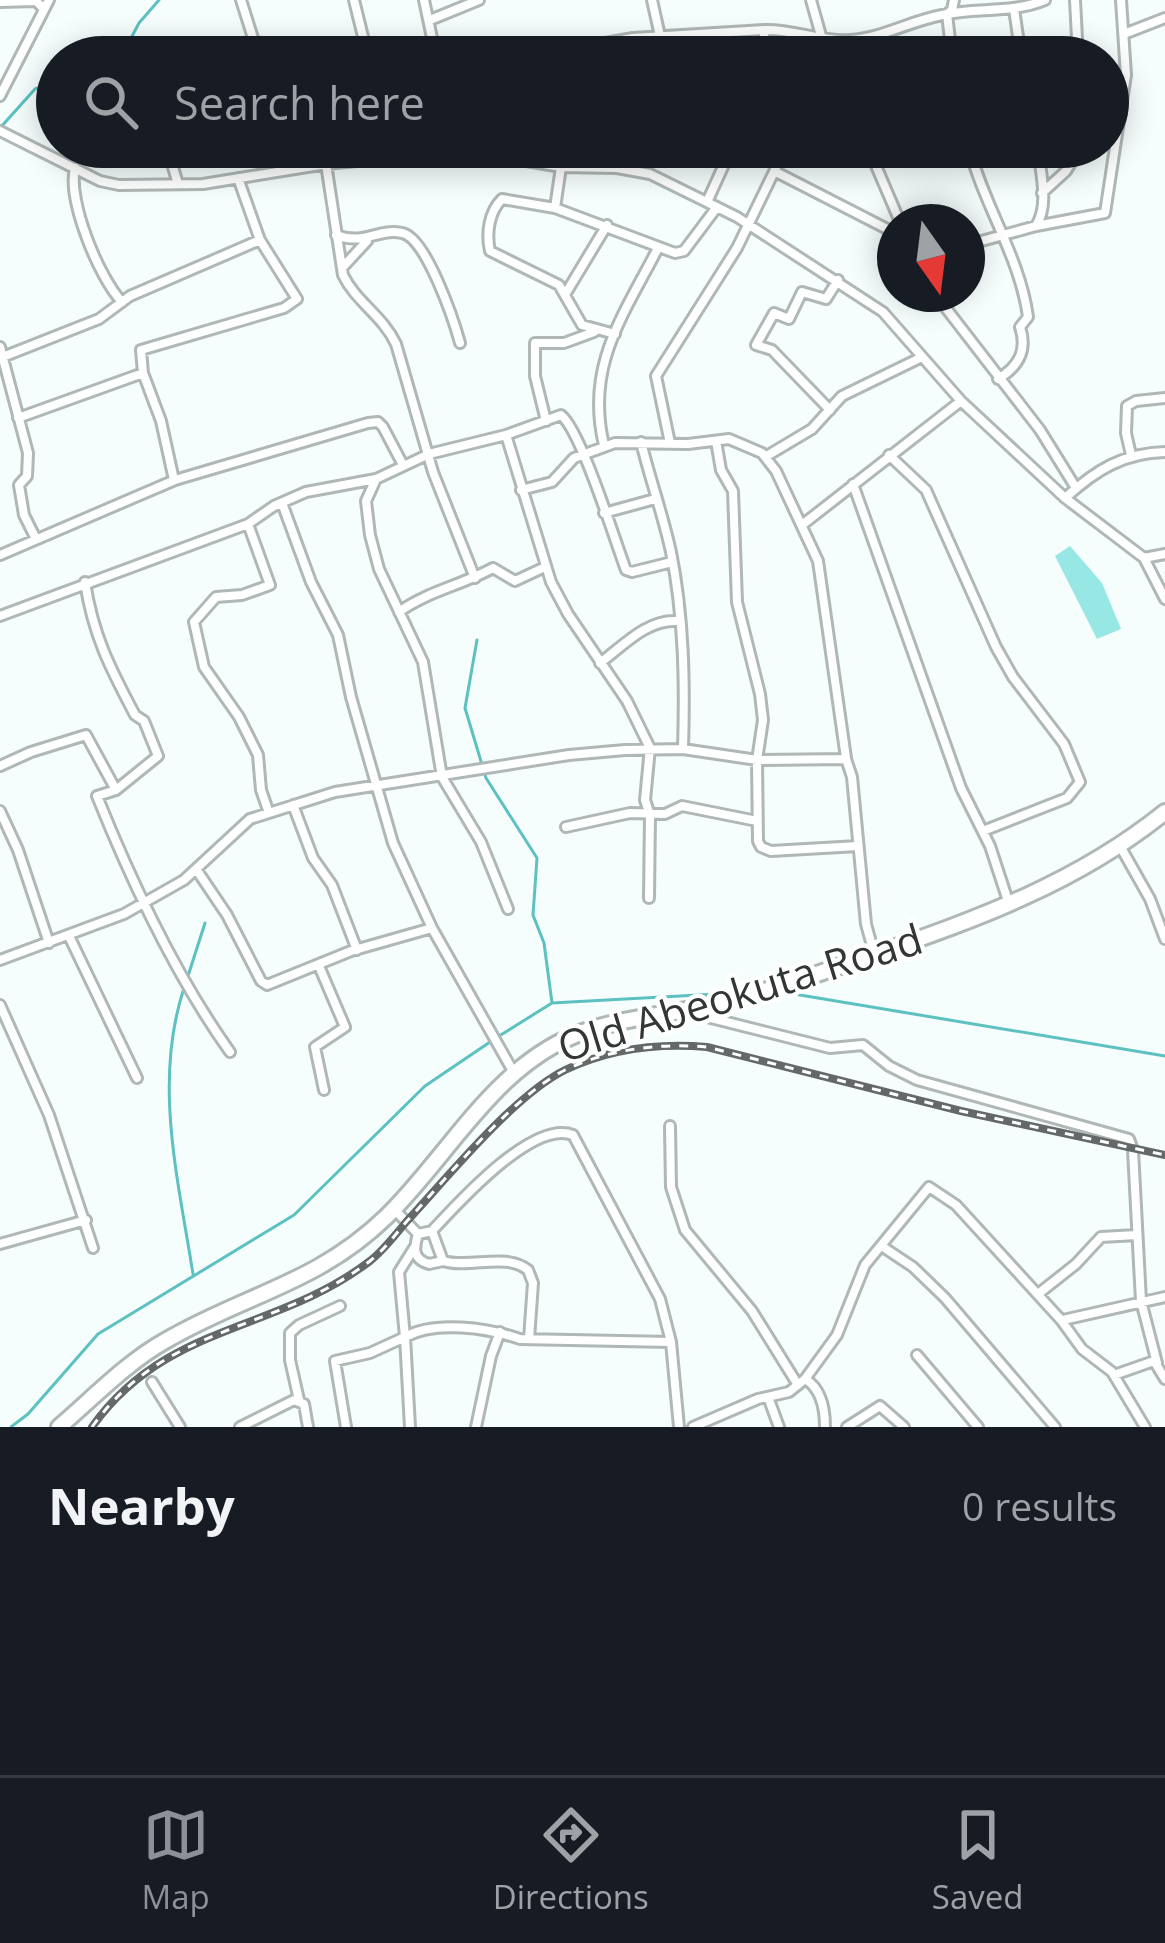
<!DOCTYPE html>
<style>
:root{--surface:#171b24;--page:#242831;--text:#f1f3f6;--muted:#9ea1a6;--line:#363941;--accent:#8c9099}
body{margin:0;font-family:"Open Sans",sans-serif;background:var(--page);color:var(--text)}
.compass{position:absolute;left:877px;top:204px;width:108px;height:108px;border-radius:50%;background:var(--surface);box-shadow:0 6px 30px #0003;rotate:166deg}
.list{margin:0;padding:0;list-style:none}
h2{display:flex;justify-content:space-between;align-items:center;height:156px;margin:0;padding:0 48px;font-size:51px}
h2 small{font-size:39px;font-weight:400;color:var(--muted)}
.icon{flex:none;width:66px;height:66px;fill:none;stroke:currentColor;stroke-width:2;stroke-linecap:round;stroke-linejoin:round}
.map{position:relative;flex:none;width:1165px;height:1427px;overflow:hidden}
.search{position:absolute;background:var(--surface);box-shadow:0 6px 30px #0003;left:36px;right:36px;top:36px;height:132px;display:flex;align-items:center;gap:30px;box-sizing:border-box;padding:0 42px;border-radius:66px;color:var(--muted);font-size:45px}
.sheet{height:348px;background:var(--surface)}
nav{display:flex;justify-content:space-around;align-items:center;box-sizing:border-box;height:168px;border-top:3px solid var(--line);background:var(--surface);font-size:33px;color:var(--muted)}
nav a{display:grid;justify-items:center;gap:6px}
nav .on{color:var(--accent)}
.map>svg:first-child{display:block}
.green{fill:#97e7e5}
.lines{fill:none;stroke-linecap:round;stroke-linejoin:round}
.stream{stroke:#5cc1c0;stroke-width:3}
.minor-casing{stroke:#afb7b7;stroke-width:14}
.trunk-casing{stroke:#afb7b7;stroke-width:20}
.minor{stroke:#fff;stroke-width:8}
.trunk{stroke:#fff;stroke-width:14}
.rail-casing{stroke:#646868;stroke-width:8}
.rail{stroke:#fff;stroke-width:3;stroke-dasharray:9;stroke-linecap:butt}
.labels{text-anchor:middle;stroke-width:9;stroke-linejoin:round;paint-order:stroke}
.street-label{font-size:42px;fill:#333636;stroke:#fff}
</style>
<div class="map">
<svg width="1165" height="1427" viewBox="0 0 1165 1427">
<rect width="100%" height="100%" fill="#f5fdfd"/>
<path class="green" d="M 1070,546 L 1102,583 L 1121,629 L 1097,639 L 1055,556 Z"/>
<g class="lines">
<path class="stream" d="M 121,57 L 139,23 L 159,0
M 1,127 L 35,89 L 57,81
M 477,640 L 465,708 L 486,778 L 537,858 L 533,915 L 544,943 L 552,1003
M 187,979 L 205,923
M 184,988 C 153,1082 178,1178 193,1274
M 782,992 L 1165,1056
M 499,1036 L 552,1003 L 735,993
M 11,1427 L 28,1414 L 98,1334 L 294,1215 L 425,1086 L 490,1042"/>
<g class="minor-casing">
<path id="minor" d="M 241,0 L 259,57
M 354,0 L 368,57
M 424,0 L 436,57
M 652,0 L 660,36
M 811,0 L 827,57
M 1075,0 L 1078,57
M 0,2 L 36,1 L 43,8
M 1014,9 L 1021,57
M 430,20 L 479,0
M 1124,34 L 1165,18
M 527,57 L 633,38 L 765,30 C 794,29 820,42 850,40 C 882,38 910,21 942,15 C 976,7 1011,14 1045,0
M 760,57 L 765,30
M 952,57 L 947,14 L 952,10 L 954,0
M 0,96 L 49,0
M 0,131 L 100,181 L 119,185 L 203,184 L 326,164 L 430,154 L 497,156 L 561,167 L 617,168 L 650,174 L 737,217 L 883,312 L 961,401 L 1065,498 L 1144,558 L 1165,599
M 167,147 L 178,184
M 387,147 L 390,159
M 868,147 L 900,222
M 969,147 C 984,206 1020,257 1028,317 L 1020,327 C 1028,351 1018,367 998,379
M 522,160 L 522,147
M 326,164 L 343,275 C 356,302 383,316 396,344 L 433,472 L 475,578
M 75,168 C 67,200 99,278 122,302
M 776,172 L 895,233
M 1042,193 L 1066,171 L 1081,147
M 707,202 L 732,147
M 555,208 L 561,167
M 1036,226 C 1050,204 1040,172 1038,147
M 336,235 C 365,246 377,228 402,233 C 426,237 454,321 460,343
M 967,245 L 1036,226 L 1105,213 L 1126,75 L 1121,0
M 342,268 L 367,241
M 566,293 L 607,225
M 935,294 L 1040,430 L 1076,488
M 615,334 L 582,325 L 559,285 L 490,251 C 486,233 489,212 502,199 L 555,208 L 675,253 L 684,251 L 717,207
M 0,347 L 28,453 L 27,476 L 19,485 L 24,515 L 36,539
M 0,358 L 99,319 L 130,296 L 260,240
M 830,410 L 772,350 L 756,345 L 774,313 L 789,319 L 802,292 L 826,299 L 838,280
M 18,418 L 143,373
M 546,421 L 535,376 L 535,343 L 564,343 L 594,332
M 506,435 L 551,582 L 568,614 L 627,701 L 650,748 L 645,800 L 650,815 L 649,898
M 716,441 L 721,470 L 733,491 L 737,602 L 760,694 L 763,720 L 757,760 L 758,841 L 761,847 L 771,851 L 858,846
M 641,442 C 650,479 663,515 671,552 C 684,617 685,683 683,749
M 670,443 L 656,376 L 737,248 L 786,147
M 604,445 C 585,366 623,316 658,248
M 889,455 L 926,490 L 996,647 L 1013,677 L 1064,744 L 1080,782 L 1067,798 L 983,831
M 1131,455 L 1126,433 L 1127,406 L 1136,401 L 1165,398
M 765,457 L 812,429 L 842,396 L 920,358
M 376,479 L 366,501 L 370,535 L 379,569 L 423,662 L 442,777 L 481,842 L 508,909
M 174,480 L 161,421 L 143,373 L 141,350 L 284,308 L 297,299 L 260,240 L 238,178
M 853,484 L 961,788 L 990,846 L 1009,904
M 521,490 L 552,482 L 574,458 L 615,443 L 688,444 L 729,439 L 762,453 L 776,471 L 818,561 L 846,758
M 1065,498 C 1096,470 1123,453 1165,452
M 282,503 L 311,582 L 338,635 L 351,697 L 393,843 L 432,928 L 514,1073
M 604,513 L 655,499
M 248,524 L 270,585 L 242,595 L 216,597 L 194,622 L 204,667 L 239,717 L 258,755 L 261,790 L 269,813
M 802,525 L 961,401
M 0,555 L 175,480 L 368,423 L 378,422 L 383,427 L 403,465
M 1144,558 L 1165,554
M 85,582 C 93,635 110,668 135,715 L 144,721 L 158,756 L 116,790 L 97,796 C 132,883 175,975 230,1052
M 399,612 C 426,592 462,585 493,568 L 515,581 L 545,567
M 0,616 L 248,524 L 274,506 L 306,492 L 376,479 L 429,454 L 506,435 L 561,415 C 581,431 614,538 626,570 L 632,572 L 672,562
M 600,663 C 623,646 647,619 677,621
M 0,766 L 31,752 L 86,735 L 116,790
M 293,805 L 313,858 L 332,885 L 357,950
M 0,811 L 18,850 L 49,943
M 566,827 L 630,813 L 665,814 L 682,806 L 757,821
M 1120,846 L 1150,899 L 1165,939
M 196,869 L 227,915 L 261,981 L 267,985 L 351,951 L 432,928
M 69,936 L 137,1078
M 0,960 L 124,914 L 184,880 L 250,819 L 335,792 L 569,755 L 625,750 L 683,749 L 757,760 L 846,759 L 852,777 L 866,924 L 874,953
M 319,966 L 345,1027 L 315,1047 L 324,1090
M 0,1005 L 49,1115 L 93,1248
M 687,1012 L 830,1048 L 863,1045 L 889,1066 L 917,1080 L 1129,1139 L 1133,1150 L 1141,1301 L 1157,1363
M 670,1126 L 671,1187 L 685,1230 L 752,1311 L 798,1385
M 394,1209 L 418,1234 L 432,1231 C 458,1203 533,1119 573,1135 L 660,1299 L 671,1342 L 679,1427
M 432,1231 L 443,1261 C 470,1269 506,1252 528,1270 L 533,1283 L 529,1339
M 418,1234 C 414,1248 412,1259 429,1264 L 443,1261
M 0,1244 L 86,1220
M 883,1247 L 913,1267 L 945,1298 L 1055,1427
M 414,1248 L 399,1272 L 405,1337 C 435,1320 488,1328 520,1339 L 671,1342
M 1038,1294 L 1076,1264 L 1101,1237 L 1137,1235
M 1063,1320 L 1165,1297
M 917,1355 L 978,1427
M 1114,1375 L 1154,1361 L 1165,1379
M 805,1379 C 822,1389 825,1409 825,1427
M 152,1382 L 180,1427
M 768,1397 L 779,1427
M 299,1400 L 290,1360 L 290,1333 L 299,1325 L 340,1306
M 240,1427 L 294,1400 L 304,1404 L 308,1427
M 346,1427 L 335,1361 L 370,1353 L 405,1337 L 410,1427
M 476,1427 L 491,1356 L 500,1332
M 693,1427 L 758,1399 L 789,1392 L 805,1379 L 837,1335 L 865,1265 L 929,1187 L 956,1205 L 1061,1320 L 1082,1349 L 1112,1372 L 1145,1427
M 847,1427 L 880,1406 L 904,1427"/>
</g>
<g class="trunk-casing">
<path id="trunk" d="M 59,1427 C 93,1398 126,1363 165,1341 C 243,1295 317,1284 386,1217 C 450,1155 494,1064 583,1032 C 628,1016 679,1014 725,1002 C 775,990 824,971 873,955 C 979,918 1077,883 1165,812"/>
</g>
<use href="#minor" class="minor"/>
<use href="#trunk" class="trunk"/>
<g class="rail-casing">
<path id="rail" d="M 92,1427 C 167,1322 276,1333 370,1261 C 384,1250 395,1235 407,1221 C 447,1178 513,1096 565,1070 C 609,1049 659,1043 707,1047 L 961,1111 L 1165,1155"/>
</g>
<use href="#rail" class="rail"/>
</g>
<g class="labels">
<g class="street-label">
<text transform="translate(740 993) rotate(-17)" y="15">Old Abeokuta Road</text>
</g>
</g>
</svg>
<svg class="compass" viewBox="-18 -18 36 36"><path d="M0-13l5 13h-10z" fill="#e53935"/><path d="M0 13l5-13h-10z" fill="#9ea1a6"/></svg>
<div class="search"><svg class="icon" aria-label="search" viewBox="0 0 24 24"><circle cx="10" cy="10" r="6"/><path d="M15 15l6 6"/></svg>Search here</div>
</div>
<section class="sheet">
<h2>Nearby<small>0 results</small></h2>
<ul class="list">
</ul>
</section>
<nav>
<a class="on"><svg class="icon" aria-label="map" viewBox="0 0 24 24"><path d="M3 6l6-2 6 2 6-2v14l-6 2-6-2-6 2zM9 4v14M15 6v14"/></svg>Map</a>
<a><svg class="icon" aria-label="directions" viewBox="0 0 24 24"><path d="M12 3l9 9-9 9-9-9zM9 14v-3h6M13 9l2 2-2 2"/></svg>Directions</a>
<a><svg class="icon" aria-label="saved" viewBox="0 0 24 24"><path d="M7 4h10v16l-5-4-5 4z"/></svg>Saved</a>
</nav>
